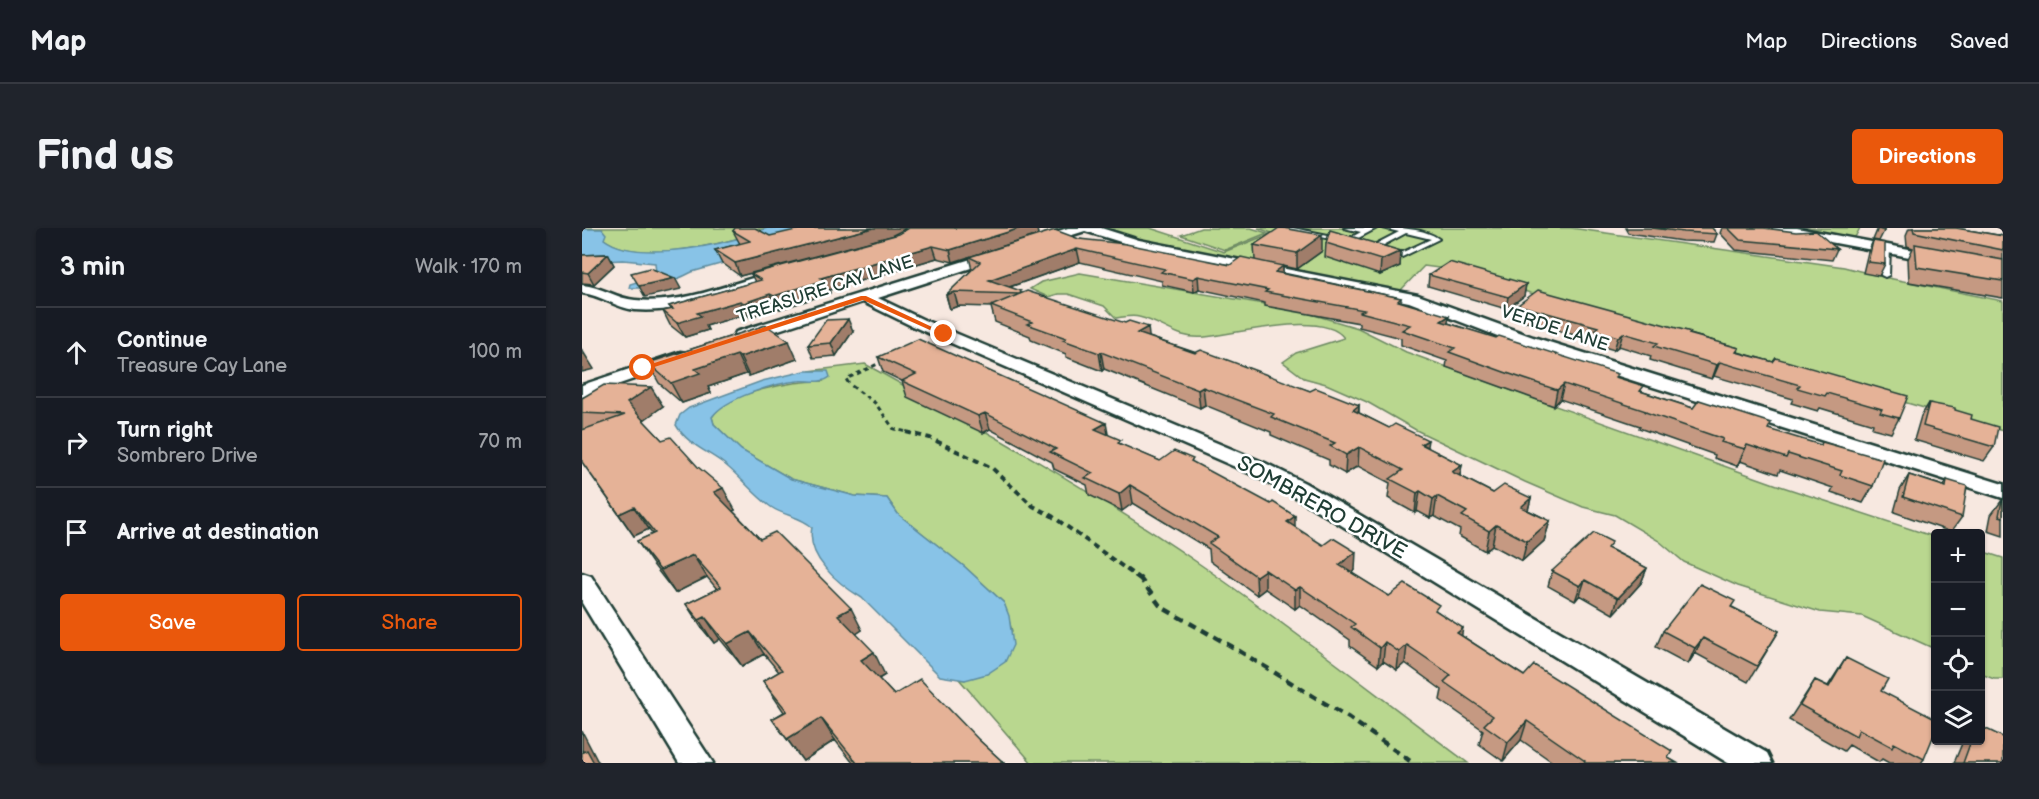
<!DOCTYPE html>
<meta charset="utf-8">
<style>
:root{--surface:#171b24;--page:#20242c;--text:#f1f3f6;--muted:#9ea1a6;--line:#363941;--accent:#ea580c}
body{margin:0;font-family:"Balsamiq Sans",sans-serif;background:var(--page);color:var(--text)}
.controls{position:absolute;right:18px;bottom:18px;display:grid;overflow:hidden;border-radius:6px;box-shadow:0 2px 4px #0004}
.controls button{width:54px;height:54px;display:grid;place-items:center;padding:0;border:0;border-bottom:2px solid var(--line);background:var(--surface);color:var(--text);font:30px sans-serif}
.stop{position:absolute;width:18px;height:18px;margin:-14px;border:4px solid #ea580c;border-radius:50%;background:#fff}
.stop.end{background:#ea580c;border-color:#fff;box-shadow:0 2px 6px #0008}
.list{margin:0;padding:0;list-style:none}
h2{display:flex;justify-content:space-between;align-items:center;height:78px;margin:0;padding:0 24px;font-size:26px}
h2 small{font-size:20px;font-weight:400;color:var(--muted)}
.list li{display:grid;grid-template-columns:39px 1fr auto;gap:18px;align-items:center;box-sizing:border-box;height:90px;padding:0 24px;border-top:2px solid var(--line)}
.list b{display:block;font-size:22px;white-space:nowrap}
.list p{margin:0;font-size:20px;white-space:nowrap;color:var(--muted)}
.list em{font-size:20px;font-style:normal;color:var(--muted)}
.actions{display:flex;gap:12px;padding:18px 24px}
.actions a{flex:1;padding:14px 0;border:2px solid var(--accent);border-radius:6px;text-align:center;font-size:21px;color:var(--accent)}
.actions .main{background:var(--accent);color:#fff}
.icon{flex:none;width:33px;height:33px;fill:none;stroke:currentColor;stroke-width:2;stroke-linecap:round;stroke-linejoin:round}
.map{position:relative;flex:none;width:1421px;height:535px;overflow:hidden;border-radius:6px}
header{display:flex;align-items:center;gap:36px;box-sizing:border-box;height:84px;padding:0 30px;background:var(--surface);border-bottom:2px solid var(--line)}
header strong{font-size:28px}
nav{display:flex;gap:33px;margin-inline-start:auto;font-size:21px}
.intro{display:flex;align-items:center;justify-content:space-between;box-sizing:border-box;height:144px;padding:0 36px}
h1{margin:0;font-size:42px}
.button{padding:15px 27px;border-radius:6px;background:var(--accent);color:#fff;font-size:21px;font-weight:700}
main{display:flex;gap:36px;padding:0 36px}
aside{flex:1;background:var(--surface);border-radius:6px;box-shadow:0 2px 4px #0004}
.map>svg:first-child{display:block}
.green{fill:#b9d78f;stroke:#6c8a62;stroke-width:1.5}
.water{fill:#88c3e7;stroke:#5e8d9f;stroke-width:1.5}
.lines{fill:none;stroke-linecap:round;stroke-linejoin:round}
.service-casing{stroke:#1f3d34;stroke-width:4}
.minor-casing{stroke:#1f3d34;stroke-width:5}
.path-far2{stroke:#1f3d34;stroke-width:3;stroke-dasharray:4.5 4;stroke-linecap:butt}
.path-far1{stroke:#1f3d34;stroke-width:4;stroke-dasharray:6 4.5;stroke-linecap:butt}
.path{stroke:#1f3d34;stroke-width:4.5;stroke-dasharray:8 6;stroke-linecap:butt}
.service{fill:#fff;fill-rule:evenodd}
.minor{fill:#fff;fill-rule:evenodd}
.wall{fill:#c59982;stroke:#1f3d34;stroke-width:1.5}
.shaded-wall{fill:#a07d6a;stroke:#1f3d34;stroke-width:1.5}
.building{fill:#e5b297;stroke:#1f3d34;stroke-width:1.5}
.route{fill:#ea580c}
.labels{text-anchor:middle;stroke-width:5;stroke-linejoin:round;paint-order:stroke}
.far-street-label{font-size:18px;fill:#1f3d34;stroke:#fff}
.street-label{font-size:21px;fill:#1f3d34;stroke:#fff}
</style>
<header>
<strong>Map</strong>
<nav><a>Map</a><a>Directions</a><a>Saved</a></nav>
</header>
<div class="intro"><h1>Find us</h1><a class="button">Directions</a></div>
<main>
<aside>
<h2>3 min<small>Walk · 170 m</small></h2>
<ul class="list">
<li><svg class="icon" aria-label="ahead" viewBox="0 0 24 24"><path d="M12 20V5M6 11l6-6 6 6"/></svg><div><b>Continue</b><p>Treasure Cay Lane</p></div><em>100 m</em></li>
<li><svg class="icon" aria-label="right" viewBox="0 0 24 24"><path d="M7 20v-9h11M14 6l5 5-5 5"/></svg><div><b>Turn right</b><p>Sombrero Drive</p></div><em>70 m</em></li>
<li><svg class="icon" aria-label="arrive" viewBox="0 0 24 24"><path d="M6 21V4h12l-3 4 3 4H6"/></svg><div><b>Arrive at destination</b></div></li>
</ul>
<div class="actions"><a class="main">Save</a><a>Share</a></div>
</aside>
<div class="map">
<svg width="1421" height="535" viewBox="0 0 1421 535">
<rect width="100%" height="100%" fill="#f7e8e0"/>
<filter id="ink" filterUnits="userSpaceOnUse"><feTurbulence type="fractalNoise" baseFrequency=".0167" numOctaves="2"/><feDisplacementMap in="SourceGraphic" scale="12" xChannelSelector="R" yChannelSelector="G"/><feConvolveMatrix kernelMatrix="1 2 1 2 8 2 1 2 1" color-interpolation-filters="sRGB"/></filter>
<g filter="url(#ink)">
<path class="green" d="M 0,0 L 186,0 C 175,3 165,8 154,11 C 120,20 52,34 22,11 L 20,1 Z
M 522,0 L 568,0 L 642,24 L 690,5 L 676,0 L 989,0 L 1262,39 L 1301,49 L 1421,73 L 1421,203 L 958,68 L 879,43 L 842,38 L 818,63 L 568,15 Z
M 619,0 L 669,0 L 685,5 L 643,22 L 599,7 Z
M 1205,0 L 1278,0 L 1272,11 Z
M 498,45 L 712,81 L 776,100 L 824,124 L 923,160 L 1198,258 L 1353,309 L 1353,421 L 1280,388 L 1238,384 L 1156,358 L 1102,334 L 1077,313 L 1033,287 L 1001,279 L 943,254 L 834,202 L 785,174 L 744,156 L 722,150 L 701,134 L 714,125 L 762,110 C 742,82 653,106 623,109 C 594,112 583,95 557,89 C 551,87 542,89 534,90 L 522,78 L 486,66 L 476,66 L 466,69 L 448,61 L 459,54 Z
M 283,136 C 397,199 512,263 619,337 C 710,400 797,469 886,535 L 450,535 L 377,451 L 383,452 L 430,403 L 422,375 L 383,339 L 316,286 L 305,270 L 273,268 L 209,251 L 159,222 L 132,196 L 130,189 C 147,163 212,153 241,153 L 234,144 L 227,143 Z
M 1399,323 L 1421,330 L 1421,451 L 1412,451 L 1399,446 Z"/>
<path class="water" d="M 186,0 L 265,0 L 110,44 C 91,54 68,61 47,60 L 48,56 L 71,49 L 74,45 L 73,35 L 41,32 L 0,34 L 0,1 L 20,1 L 24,6 L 22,11 C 50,33 122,20 154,11 C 165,8 175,3 186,0 Z
M 223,143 L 246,143 L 248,149 C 240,156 227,152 216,153 C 194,155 143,170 130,189 L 132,196 L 159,222 L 209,251 L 273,268 L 305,270 L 316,286 L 383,339 L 422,375 L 427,388 L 431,417 L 423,434 L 405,446 L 383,452 L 358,448 L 280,370 C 255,355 224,329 230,299 C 218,288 202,288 189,279 C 171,266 158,248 141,235 C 125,223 105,216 94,197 L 98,187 L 107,180 L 180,153 Z"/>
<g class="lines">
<g class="service-casing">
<path id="service" d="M 698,0 L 711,0 L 766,11 L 779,4 L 762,0 L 795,0 L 767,15 Z
M 801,0 C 819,0 842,0 857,11 L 820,29 L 788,19 L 817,4 ZM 824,5 L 849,11 L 819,25 L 798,19 Z
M 1304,18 L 1308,20 L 1307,47 L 1303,49 L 1299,47 L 1300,20 Z"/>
</g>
<g class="minor-casing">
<path id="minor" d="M 486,0 L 519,0 L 557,12 L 836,67 L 951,109 L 1421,256 L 1421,270 L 939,117 L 827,74 L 555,19 L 503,3 L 452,19 L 445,15 L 447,12 Z
M 1189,0 L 1215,0 L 1359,27 L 1366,31 L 1359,35 L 1195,4 Z
M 418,22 L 425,26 L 423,29 L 296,70 L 342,92 L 683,235 L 723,255 L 1185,525 L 1190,535 L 1146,535 L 707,265 L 667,245 L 330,98 L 281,74 L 166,112 L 154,112 L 152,108 L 154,104 Z
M 202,41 L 207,42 L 209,45 L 207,48 C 158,63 105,86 53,82 C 34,80 19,67 0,65 L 0,57 C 19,58 35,71 53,72 C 105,77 153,53 202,41 Z
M 98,124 L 104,125 L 107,129 L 104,133 L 0,169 L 0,157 Z
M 0,345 L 9,348 L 131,535 L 97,535 L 0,375 Z"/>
</g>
<path class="path-far2" d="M 302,133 L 264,151 L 267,156 L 293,175 L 312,201 L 330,205"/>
<path class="path-far1" d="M 324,204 L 348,210 L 410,240 L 451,278 L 470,288 L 558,351"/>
<path class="path" d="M 557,349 L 579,379 L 649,418 L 767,490 L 831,535"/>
<use href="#service" class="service"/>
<use href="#minor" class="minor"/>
</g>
<path class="wall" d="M 327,0 L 458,0 L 455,1 L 456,7 L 371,34 L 355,30 L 247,62 L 248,65 L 198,81 L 194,79 L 168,89 L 164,86 L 124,98 L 126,102 L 103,109 L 88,97 L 81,83 L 89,81 L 87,78 L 173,54 L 169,46 L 317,6 Z
M 1043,0 L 1130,0 L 1135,6 L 1132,14 L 1100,13 L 1046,5 Z
M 1140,0 L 1182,0 L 1255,21 L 1250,32 L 1154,22 L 1138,5 Z
M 1296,0 L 1302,0 L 1302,3 L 1297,13 L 1291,12 Z
M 1327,0 L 1374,0 L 1421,8 L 1421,70 L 1327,54 L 1326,31 L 1331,20 L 1325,18 L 1324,7 Z
M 151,3 L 188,8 L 309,8 L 158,48 L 139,34 L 133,22 L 158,16 Z
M 497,11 L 648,37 L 673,32 L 672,17 L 740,23 L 715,41 L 701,38 L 701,45 L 819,70 L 819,74 L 866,95 L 1035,150 L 1061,164 L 1111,180 L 1187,201 L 1291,258 L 1281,275 L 1249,264 L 1251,260 L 1198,242 L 1196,246 L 1158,233 L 1155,238 L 1132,230 L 1133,227 L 1057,200 L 1058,198 L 978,171 L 972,178 L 864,139 L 865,133 L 819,117 L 819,110 L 777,99 L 777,95 L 683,78 L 683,75 L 617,61 L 612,64 L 580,57 L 580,53 L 498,34 L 428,59 L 439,65 L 567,109 L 728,163 L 777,177 L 777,185 L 880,237 L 878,248 L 911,265 L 949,270 L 946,282 L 968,293 L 962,313 L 940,333 L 910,317 L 903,323 L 877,308 L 878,302 L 852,288 L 848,290 L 835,283 L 833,285 L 806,270 L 808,255 L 776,238 L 763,246 L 747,237 L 747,232 L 689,207 L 689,204 L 623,177 L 618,180 L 522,141 L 520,143 L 484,129 L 484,126 L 449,112 L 448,108 L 413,94 L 409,79 L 376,78 L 368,81 L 364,67 L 390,42 L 387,29 Z
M 1291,13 L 1303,36 L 1297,48 L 1281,45 L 1286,24 Z
M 744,15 L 819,23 L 818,38 L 798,47 L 743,29 Z
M 26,26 L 32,37 L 12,56 L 0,55 L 0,27 Z
M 847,47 L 944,56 L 942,68 L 924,81 L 846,58 Z
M 936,77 L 1108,106 L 1157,120 L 1156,124 L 1191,134 L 1194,130 L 1317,190 L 1309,205 L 1290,200 L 1291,196 L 1238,180 L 1236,183 L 1209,175 L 1211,171 L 1132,148 L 1130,151 L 1068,132 L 1069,128 L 1037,118 L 1032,122 L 1009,115 L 1010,112 L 933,90 Z
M 184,97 L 215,131 L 167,148 L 164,146 L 126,159 L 129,165 L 100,175 L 77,155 L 66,135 Z
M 271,103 L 254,128 L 231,130 L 226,117 Z
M 296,129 L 526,207 L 540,217 L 578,233 L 612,235 L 713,300 L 773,342 L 769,345 L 807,368 L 856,384 L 880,408 L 942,448 L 1095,535 L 972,535 L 939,512 L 921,533 L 897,516 L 901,502 L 858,472 L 860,462 L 823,435 L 815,442 L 801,433 L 796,438 L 768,418 L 768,412 L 718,377 L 713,381 L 683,361 L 675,367 L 628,333 L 627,321 L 551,275 L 540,283 L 507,267 L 505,257 L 472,241 L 470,234 L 408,201 L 401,205 L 325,169 L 320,153 L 301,144 Z
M 0,170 L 81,178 L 61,192 L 80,212 L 153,282 L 151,283 L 178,311 L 280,402 L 274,406 L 303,447 L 297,451 L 312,467 L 397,512 L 422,535 L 271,535 L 253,512 L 221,533 L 190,491 L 202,484 L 181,453 L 197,444 L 182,426 L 160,438 L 138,411 L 132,415 L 119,399 L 104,376 L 135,361 L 125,349 L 93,365 L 70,335 L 55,313 L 71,306 L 67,301 L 52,308 L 0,234 Z
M 1347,175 L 1373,182 L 1389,191 L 1412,219 L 1402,233 L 1332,212 L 1339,188 Z
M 1327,247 L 1362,258 L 1365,252 L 1380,289 L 1369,304 L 1312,284 L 1318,262 Z
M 1420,272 L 1421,272 L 1421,308 L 1406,303 L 1409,287 Z
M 1028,321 L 1065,340 L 1059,355 L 1031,386 L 998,367 L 993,373 L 966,358 L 970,343 Z
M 1150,379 L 1197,403 L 1166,454 L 1113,425 L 1106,436 L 1074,419 L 1081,403 Z
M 1264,430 L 1299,463 L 1342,531 L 1339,535 L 1307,535 L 1300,531 L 1297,534 L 1267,517 L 1262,523 L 1207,492 L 1233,452 L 1246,458 Z
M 1381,513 L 1398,513 L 1421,535 L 1372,535 Z"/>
<path class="shaded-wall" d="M 291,0 L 325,0 L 309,8 L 158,48 L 153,35 Z
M 439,0 L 458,0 L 455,1 L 456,7 L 371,34 L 368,22 Z
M 740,7 L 740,23 L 715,41 L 715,25 Z
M 351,18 L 355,30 L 247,62 L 248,65 L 198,81 L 192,68 L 239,50 Z
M 495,21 L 498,34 L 410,65 L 407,52 Z
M 819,23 L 818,38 L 798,47 L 799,32 Z
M 26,26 L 32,37 L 12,56 L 6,45 Z
M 701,38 L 701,51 L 693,44 Z
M 616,48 L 617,61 L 612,64 L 611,51 Z
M 93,50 L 99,61 L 63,69 L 57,58 Z
M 944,56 L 942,68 L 924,81 L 926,69 Z
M 372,64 L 376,78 L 368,81 L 364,67 Z
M 188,66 L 194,79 L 168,89 L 162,75 Z
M 158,73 L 164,86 L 124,98 L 126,102 L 103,109 L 95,95 L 115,85 Z
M 867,88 L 865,102 L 859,93 Z
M 266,91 L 271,103 L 254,128 L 249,115 Z
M 566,99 L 568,116 L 555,105 Z
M 1041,105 L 1037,118 L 1032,122 L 1036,109 Z
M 207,113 L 215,131 L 167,148 L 158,129 Z
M 0,122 L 12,141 L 0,144 Z
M 519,124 L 522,141 L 520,143 L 517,125 Z
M 155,127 L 164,146 L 126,159 L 129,165 L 100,175 L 89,155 L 113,141 Z
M 1138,134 L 1132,148 L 1130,151 L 1135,137 Z
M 982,156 L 978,171 L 972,178 L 975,162 Z
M 69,159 L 81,178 L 58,195 L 45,175 Z
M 621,159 L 623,177 L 618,180 L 616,162 Z
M 777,177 L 776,195 L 771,182 Z
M 403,185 L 408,201 L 401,205 L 396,188 Z
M 524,195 L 527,211 L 513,201 Z
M 846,212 L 843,230 L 839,216 Z
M 1165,217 L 1158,233 L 1155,238 L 1163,221 Z
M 777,219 L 776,238 L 763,246 L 764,227 Z
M 880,237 L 876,256 L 870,244 Z
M 548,257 L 551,275 L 540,283 L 537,266 Z
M 141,260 L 153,282 L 145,286 L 132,264 Z
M 838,263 L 835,283 L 833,285 L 835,265 Z
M 855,268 L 852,288 L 848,290 L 851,271 Z
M 949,270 L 944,290 L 939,279 Z
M 52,279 L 67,301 L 52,308 L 37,286 Z
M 713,288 L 713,306 L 705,294 Z
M 968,293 L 962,313 L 940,333 L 945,313 Z
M 914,297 L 910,317 L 903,323 L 907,303 Z
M 774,324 L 773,342 L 756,355 L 757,337 Z
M 111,327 L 125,349 L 93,365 L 78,342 Z
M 1065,340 L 1059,355 L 1031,386 L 1036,370 Z
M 683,342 L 683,361 L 675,367 L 674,348 Z
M 1003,352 L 998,367 L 993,373 L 998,358 Z
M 718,359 L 718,377 L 713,381 L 713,362 Z
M 269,380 L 280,402 L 268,410 L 256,387 Z
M 123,389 L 138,411 L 132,415 L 117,392 Z
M 881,400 L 878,418 L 875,405 Z
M 168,404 L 182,426 L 160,438 L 145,416 Z
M 1121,410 L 1113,425 L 1106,436 L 1113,420 Z
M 803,414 L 801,433 L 796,438 L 798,420 Z
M 825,417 L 823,435 L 815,442 L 817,424 Z
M 292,424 L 303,447 L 291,454 L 279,432 Z
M 239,490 L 253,512 L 221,533 L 205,511 Z
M 945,493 L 939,512 L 921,533 L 926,514 Z
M 0,503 L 15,532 L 18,535 L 12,535 L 0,522 Z"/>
<path class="building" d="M 153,0 L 173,0 L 188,8 L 222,0 L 291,0 L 153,35 L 133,22 L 168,13 L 151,3 Z
M 327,0 L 439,0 L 368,22 L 351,18 L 239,50 L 243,52 L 192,68 L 188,66 L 162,75 L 158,73 L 115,85 L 119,88 L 95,95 L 81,83 L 91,81 L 87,78 L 179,52 L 169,46 L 317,6 Z
M 697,0 L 701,0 L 740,7 L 715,25 L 672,17 Z
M 1070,0 L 1130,0 L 1135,6 L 1102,4 Z
M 1146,0 L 1182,0 L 1214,4 L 1234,3 L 1255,21 L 1158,12 Z
M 1296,0 L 1302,0 L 1302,3 L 1296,1 Z
M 1331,0 L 1374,0 L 1421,8 L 1421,22 L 1332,4 Z
M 473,2 L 497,11 L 544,16 L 648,37 L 659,29 L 701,38 L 693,44 L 819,70 L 816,73 L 867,88 L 859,93 L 914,110 L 917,108 L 1036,146 L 1033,149 L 1062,158 L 1058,163 L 1111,180 L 1117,172 L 1189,195 L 1186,201 L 1239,217 L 1240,214 L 1301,231 L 1291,258 L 1258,247 L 1260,243 L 1206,226 L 1204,230 L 1165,217 L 1163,221 L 1139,214 L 1141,211 L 1063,184 L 1064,183 L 982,156 L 975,162 L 922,144 L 867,124 L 873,120 L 820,102 L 828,97 L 778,84 L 782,82 L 683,64 L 686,62 L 616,48 L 611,51 L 579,44 L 583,41 L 495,21 L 407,52 L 439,63 L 438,66 L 372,64 L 364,67 L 398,34 L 387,29 Z
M 748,2 L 819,23 L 799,32 L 744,15 Z
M 1291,13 L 1303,15 L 1303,36 L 1286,34 Z
M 1333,16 L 1421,32 L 1421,53 L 1335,39 Z
M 26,26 L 6,45 L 0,44 L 0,27 Z
M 867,34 L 944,56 L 926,69 L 847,47 Z
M 68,40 L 93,50 L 57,58 L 49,45 Z
M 956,62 L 1109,104 L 1107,106 L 1157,120 L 1154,124 L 1191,134 L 1194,130 L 1326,168 L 1317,190 L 1298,185 L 1300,181 L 1245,165 L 1243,168 L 1215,160 L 1218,157 L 1138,134 L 1135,137 L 1072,118 L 1076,115 L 1041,105 L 1036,109 L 1013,102 L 1016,99 L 936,77 Z
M 445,63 L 543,95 L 547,93 L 566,99 L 555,105 L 613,125 L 619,122 L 728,163 L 734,160 L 777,177 L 771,182 L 807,200 L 813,196 L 846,212 L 839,216 L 880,237 L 870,244 L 911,265 L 922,257 L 949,270 L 939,279 L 968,293 L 945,313 L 914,297 L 907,303 L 880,288 L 885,284 L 855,268 L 851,271 L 838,263 L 835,265 L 808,251 L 821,242 L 777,219 L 764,227 L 748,218 L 753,215 L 689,189 L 692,186 L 621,159 L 616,162 L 519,124 L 517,125 L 481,112 L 484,110 L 445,96 L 450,94 L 409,78 Z
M 266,91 L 249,115 L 226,117 L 244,92 Z
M 184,97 L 207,113 L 158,129 L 155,127 L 113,141 L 118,145 L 89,155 L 66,135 Z
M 336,111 L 524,195 L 513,201 L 539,212 L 536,215 L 578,233 L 592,223 L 611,231 L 609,233 L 689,276 L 691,274 L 713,288 L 705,294 L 741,317 L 751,310 L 774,324 L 757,337 L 807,368 L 823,356 L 857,377 L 853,382 L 881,400 L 875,405 L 942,448 L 952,437 L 1090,523 L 1086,530 L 1095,535 L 1002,535 L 1003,533 L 945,493 L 926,514 L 902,497 L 911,488 L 862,454 L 869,447 L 825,417 L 817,424 L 803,414 L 798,420 L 769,399 L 773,396 L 718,359 L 713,362 L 683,342 L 674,348 L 627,315 L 636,309 L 548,257 L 537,266 L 503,250 L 511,245 L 468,224 L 474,221 L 403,185 L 396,188 L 320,153 L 334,146 L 296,129 Z
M 22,157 L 69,159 L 45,175 L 80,212 L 89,209 L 116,239 L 141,260 L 132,264 L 178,311 L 193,304 L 269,380 L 256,387 L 292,424 L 279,432 L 312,467 L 338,451 L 397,512 L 422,535 L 275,535 L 239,490 L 205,511 L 190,491 L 205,483 L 181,453 L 200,442 L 168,404 L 145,416 L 123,389 L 117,392 L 104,376 L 139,359 L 111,327 L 78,342 L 55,313 L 73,305 L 52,279 L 37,286 L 0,234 L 0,202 L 43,187 L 0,185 L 0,170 Z
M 1347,175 L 1373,180 L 1373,182 L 1390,187 L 1389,191 L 1416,199 L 1412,219 L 1341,198 Z
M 1327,247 L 1364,259 L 1365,252 L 1385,258 L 1380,289 L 1321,269 Z
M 1420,272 L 1421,272 L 1421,289 L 1417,288 Z
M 1012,305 L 1030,314 L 1025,320 L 1065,340 L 1036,370 L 1003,352 L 998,358 L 970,343 Z
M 1118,356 L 1153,373 L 1149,379 L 1197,403 L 1175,438 L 1121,410 L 1113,420 L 1081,403 Z
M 1264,430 L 1306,451 L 1299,463 L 1353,491 L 1353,504 L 1342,531 L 1312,515 L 1310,519 L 1277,501 L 1274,508 L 1218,477 L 1233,452 L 1247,459 Z
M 1398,498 L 1421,509 L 1421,535 L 1381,535 L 1389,513 L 1398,513 Z
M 0,522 L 1,524 L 5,522 L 12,535 L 0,535 Z"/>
</g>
<path class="route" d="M 279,68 L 284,68 L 365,106 L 359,107 L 281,72 L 63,142 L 57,140 Z"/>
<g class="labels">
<g class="far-street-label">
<text transform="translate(243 61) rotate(-18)" y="6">TREASURE CAY LANE</text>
<text transform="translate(973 100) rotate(18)" y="6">VERDE LANE</text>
</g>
<g class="street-label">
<text transform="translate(740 279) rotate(29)" y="7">SOMBRERO DRIVE</text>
</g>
</g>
</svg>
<div class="controls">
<button>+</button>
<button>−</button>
<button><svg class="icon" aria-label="locate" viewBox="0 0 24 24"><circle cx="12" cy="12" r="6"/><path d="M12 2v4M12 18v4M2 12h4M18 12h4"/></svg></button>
<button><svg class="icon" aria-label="layers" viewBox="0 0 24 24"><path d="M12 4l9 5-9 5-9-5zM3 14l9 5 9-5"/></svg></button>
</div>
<div class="stop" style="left:61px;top:140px"></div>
<div class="stop end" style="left:362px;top:106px"></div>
</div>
</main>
